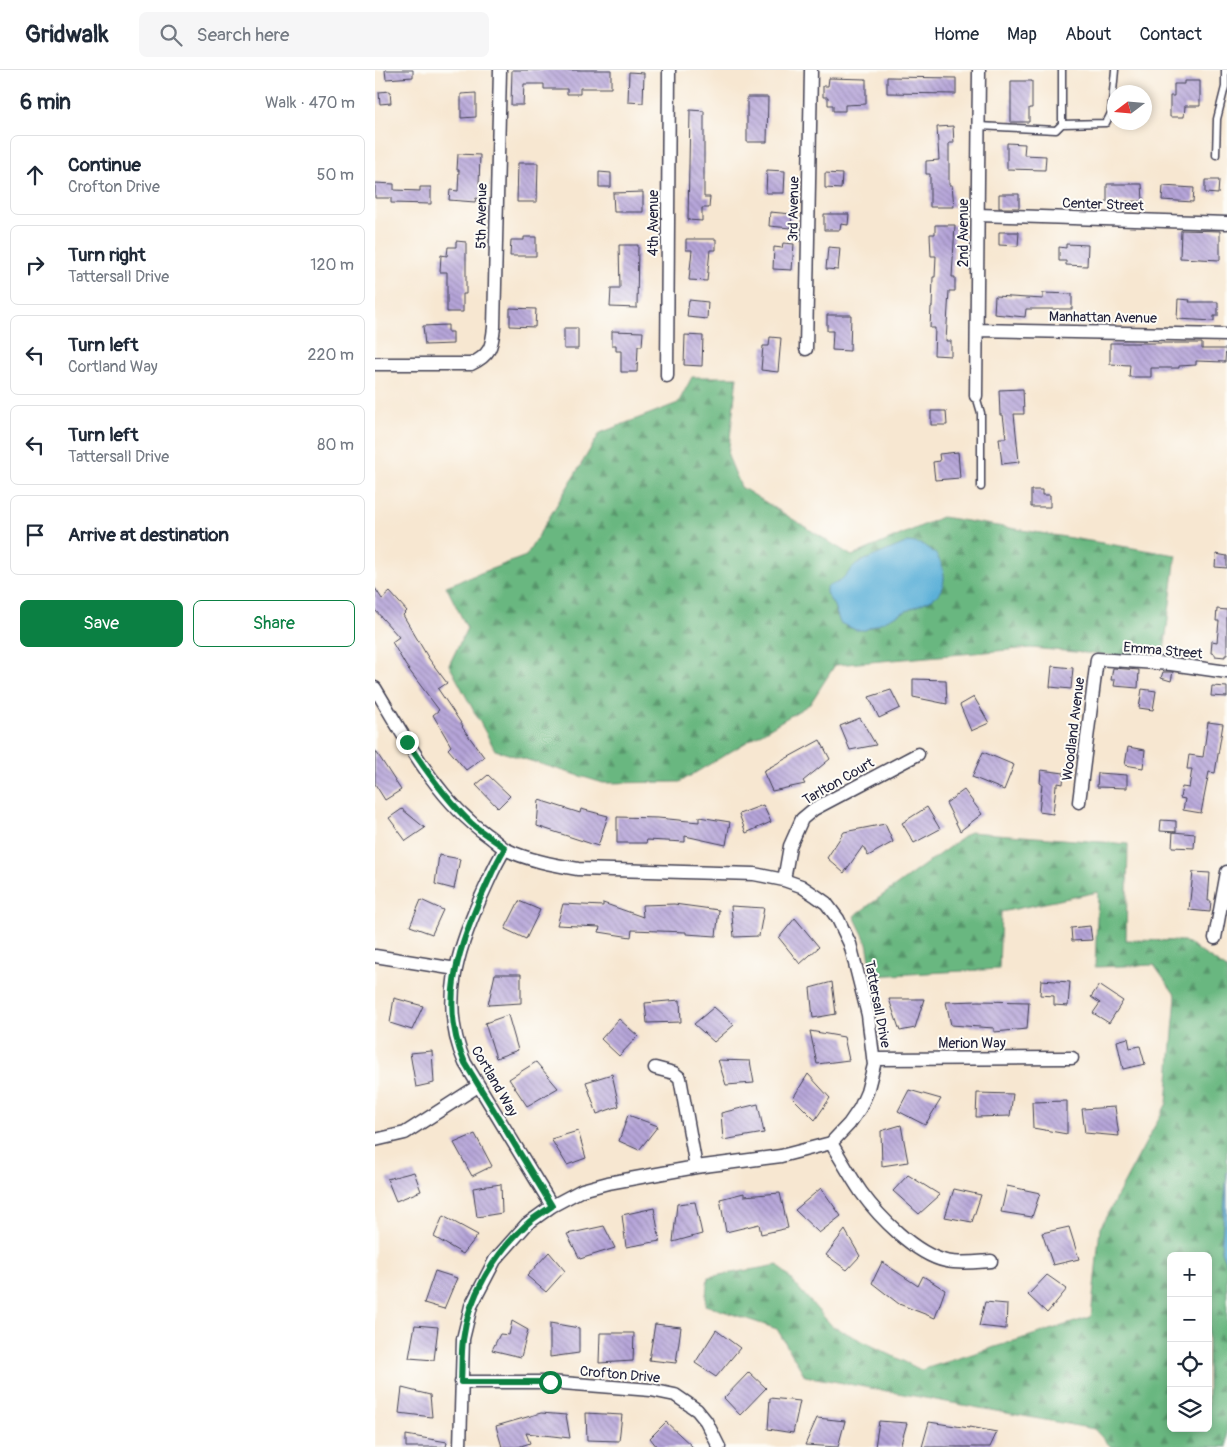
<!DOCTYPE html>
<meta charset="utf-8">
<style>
:root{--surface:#fff;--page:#f6f6f7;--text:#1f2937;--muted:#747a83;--line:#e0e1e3;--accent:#0b8043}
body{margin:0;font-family:Pangolin,sans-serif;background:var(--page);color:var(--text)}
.controls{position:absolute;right:15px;bottom:15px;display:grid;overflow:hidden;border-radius:8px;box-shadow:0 2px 8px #0003}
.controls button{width:45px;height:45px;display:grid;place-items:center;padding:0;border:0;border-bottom:1px solid var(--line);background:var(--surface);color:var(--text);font:25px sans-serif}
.compass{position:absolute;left:732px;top:15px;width:45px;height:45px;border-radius:50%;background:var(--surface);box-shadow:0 2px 8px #0003;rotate:254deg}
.stop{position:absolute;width:15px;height:15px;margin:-11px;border:4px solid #0b8043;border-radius:50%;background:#fff}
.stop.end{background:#0b8043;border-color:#fff;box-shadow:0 1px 5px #0008}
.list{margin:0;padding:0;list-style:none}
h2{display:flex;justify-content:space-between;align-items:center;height:65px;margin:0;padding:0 20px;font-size:21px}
h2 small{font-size:16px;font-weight:400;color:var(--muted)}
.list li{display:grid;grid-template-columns:32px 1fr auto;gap:15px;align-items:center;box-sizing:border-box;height:80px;margin:0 10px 10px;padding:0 10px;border:1px solid var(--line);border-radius:8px}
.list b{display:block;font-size:19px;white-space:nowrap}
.list p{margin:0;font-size:16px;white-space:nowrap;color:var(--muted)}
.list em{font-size:16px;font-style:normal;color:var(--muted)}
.actions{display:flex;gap:10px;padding:15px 20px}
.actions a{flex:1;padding:11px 0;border:1px solid var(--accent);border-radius:8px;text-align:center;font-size:18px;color:var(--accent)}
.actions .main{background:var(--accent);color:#fff}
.icon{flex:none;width:28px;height:28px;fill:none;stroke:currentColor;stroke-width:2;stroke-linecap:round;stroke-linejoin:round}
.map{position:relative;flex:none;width:852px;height:1377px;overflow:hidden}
header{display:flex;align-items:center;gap:30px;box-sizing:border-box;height:70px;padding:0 25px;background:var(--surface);border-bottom:1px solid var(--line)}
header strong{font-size:24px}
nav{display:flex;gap:28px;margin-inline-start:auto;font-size:18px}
.search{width:350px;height:45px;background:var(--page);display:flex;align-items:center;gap:12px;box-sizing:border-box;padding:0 18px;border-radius:8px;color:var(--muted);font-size:19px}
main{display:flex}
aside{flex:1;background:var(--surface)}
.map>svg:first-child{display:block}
.forest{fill:url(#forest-firs);stroke:#466c5e;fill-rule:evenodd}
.water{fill:#5cb0d8;stroke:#3f698a}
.building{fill:url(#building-back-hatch)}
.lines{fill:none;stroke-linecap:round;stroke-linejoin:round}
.service-casing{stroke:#424052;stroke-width:9}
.minor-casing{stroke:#424052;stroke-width:15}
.service{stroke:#fff;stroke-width:6}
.minor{stroke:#fff;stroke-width:12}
.route{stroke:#0b8043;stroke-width:6}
.labels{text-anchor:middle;stroke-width:4;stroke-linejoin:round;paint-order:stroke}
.street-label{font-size:14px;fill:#22223b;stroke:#fdfcf7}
</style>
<header>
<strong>Gridwalk</strong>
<div class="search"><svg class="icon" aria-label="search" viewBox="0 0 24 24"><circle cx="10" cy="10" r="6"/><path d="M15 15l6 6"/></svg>Search here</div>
<nav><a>Home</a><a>Map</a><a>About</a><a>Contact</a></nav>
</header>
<main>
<aside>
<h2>6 min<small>Walk · 470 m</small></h2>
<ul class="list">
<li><svg class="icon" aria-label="ahead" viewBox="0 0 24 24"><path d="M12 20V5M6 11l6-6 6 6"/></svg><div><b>Continue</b><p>Crofton Drive</p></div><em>50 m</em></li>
<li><svg class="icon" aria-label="right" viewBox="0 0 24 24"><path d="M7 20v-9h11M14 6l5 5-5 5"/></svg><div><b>Turn right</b><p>Tattersall Drive</p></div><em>120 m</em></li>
<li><svg class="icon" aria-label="left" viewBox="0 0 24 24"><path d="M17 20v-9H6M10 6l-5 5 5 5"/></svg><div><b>Turn left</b><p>Cortland Way</p></div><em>220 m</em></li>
<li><svg class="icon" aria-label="left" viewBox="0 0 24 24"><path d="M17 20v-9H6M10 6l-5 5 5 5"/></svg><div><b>Turn left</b><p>Tattersall Drive</p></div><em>80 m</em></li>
<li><svg class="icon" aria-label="arrive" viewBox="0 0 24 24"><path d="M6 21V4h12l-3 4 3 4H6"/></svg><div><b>Arrive at destination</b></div></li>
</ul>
<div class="actions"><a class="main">Save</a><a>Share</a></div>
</aside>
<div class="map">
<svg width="852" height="1377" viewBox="0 0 852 1377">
<defs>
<pattern id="forest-firs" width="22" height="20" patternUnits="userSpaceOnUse" patternTransform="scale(1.25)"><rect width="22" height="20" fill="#69b780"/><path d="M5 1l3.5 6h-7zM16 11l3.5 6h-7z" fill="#56946a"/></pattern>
<pattern id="building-back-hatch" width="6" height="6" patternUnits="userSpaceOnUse" patternTransform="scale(1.25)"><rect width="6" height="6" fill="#b6a5d9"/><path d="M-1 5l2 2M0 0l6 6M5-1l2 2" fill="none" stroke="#9486b1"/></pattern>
</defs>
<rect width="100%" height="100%" fill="#fdfcf7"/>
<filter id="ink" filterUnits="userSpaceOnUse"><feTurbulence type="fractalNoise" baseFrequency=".02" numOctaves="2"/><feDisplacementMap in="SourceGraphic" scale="10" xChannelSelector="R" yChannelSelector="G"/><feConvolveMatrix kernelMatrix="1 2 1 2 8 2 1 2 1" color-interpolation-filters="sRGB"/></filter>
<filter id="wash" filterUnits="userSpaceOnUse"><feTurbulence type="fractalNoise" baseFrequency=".0096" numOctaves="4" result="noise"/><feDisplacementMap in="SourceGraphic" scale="20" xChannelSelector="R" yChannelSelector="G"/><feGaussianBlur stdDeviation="1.12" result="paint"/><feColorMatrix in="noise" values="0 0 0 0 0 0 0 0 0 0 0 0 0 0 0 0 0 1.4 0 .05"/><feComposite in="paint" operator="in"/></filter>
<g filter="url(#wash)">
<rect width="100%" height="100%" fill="#f7e7d1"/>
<path class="forest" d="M 317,307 L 362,307 L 353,386 L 366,417 L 477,486 L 567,447 L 801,485 L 788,590 L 656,578 L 460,595 L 435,634 L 305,712 L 228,713 L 120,680 L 74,595 L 92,558 L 71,516 L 151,486 L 225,363 L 303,333 Z
M 595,762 L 753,774 L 751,870 L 809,871 L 852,899 L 852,1102 L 846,1181 L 852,1196 L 852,1377 L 736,1377 L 719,1359 L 430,1306 L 402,1259 L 330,1235 L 333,1207 L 403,1195 L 457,1256 L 546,1300 L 716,1247 L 725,1158 L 792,1033 L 801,926 L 779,895 L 720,897 L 723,822 L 626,842 L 624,899 L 498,906 L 492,873 L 479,846 ZM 796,1186 L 833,1186 L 833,1358 L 796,1358 Z"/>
<path class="water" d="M 533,472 C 539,473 546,473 552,477 C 570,488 577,517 557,529 L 490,560 L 481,560 L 465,553 L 459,536 L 451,523 L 451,519 L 453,516 L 464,512 L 481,495 L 490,490 Z
M 852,1102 L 852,1196 L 846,1181 Z"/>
<g id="blocks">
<path class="building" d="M 10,0 L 38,0 L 38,7 L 11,9 Z
M 137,0 L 236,0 L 236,18 L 205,18 L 205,24 L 192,24 L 192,19 L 169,19 L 169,14 L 149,14 L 148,35 L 136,35 Z
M 254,2 L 269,3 L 268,33 L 253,32 Z
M 512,7 L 581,8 L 581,24 L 512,23 Z
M 454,8 L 491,9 L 491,34 L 470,35 L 470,41 L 458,41 L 458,35 L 453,35 L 453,27 L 448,27 L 448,16 L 453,16 Z
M 636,11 L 657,11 L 657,38 L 654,38 L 654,52 L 636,52 Z
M 809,11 L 825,11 L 825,36 L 810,36 L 809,47 L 795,47 L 795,26 L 799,26 L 799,14 L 809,14 Z
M 15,21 L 16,33 L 5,34 L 4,22 Z
M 101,23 L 101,47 L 86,48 L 86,24 Z
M 372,27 L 393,27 L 392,72 L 372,72 Z
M 315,40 L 329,41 L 329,127 L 335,127 L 334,138 L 327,138 L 327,151 L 313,150 Z
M 578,56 L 579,73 L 574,73 L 574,115 L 577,115 L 579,137 L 555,137 L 555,104 L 551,104 L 551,91 L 564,90 L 562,57 Z
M 632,73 L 650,74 L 649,85 L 671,86 L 670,100 L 632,99 Z
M 83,84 L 105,85 L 104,115 L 107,115 L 106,129 L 101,128 L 100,132 L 74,130 L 75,120 L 83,121 L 84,100 L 82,100 Z
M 143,93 L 163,93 L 162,132 L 142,132 Z
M 392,100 L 410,101 L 409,123 L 391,123 Z
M 224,102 L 236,103 L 236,117 L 224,117 Z
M 450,103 L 467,104 L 466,119 L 450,118 Z
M 830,110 L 844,110 L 843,124 L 830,123 Z
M 0,113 L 19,114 L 19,120 L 45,121 L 45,117 L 56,117 L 56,134 L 16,133 L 16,128 L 0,128 Z
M 732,114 L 767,114 L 768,131 L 732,132 Z
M 788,116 L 819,118 L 818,132 L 787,130 Z
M 268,122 L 268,142 L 239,142 L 238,123 Z
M 624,124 L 644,124 L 644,138 L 624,138 Z
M 395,142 L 417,144 L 416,158 L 394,156 Z
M 449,144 L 474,144 L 473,155 L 466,154 L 465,160 L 449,160 Z
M 560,155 L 580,155 L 577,207 L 580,207 L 580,221 L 574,221 L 571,271 L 576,271 L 576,286 L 559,285 L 560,258 L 555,258 L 556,237 L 557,237 L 558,207 L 560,207 L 561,186 L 556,186 L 555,164 L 560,164 Z
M 806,160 L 845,161 L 845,190 L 805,188 Z
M 624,162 L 644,162 L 643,176 L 624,175 Z
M 149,167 L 161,167 L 161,186 L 135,186 L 136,170 L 149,170 Z
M 311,169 L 341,169 L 341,180 L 335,180 L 332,211 L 314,210 L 317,180 L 311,180 Z
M 81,171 L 91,172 L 91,224 L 88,224 L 88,242 L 72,242 L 72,202 L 65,202 L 66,185 L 72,186 L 73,177 L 81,177 Z
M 408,173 L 419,174 L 417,200 L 398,199 L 399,177 L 407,178 Z
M 691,174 L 713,175 L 712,196 L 691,195 L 691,191 L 684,191 L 684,177 L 691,178 Z
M 244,175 L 263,175 L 262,238 L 235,237 L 236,219 L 245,219 Z
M 453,177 L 465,178 L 463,200 L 451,199 Z
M 668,223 L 697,224 L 697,239 L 651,239 L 650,247 L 619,244 L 620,226 L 668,229 Z
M 803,229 L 815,230 L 814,232 L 843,232 L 843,246 L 839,246 L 839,251 L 802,249 Z
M 314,230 L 333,232 L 332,249 L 312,247 Z
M 135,238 L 161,239 L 160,257 L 135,256 Z
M 452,245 L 476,245 L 475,281 L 457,280 L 458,261 L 452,261 Z
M 73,255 L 73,262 L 78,262 L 78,274 L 50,275 L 48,256 Z
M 189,258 L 203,258 L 203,279 L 189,279 Z
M 237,261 L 268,262 L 267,276 L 263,276 L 262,302 L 246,302 L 246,281 L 241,281 L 241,275 L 237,275 Z
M 310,265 L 328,266 L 327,296 L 309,295 Z
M 395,267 L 406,268 L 403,302 L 386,300 L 388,276 L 394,276 Z
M 735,273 L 827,273 L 827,279 L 851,279 L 850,292 L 821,291 L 821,295 L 804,296 L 804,298 L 776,298 L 776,307 L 754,307 L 755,295 L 735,294 Z
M 648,319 L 649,344 L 639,344 L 644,392 L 627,394 L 624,368 L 631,368 L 628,345 L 625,345 L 624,320 Z
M 556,341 L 571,341 L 572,355 L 556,355 Z
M 583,382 L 585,408 L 560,410 L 558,392 L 565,391 L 564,384 Z
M 656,420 L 667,420 L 667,425 L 675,425 L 675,437 L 656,437 Z
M 841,484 L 852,486 L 852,498 L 840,497 Z
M 0,518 L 7,529 L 15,522 L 32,541 L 28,545 L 54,589 L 72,613 L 63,619 L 88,656 L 87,657 L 109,687 L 91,700 L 73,679 L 76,676 L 58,645 L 64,640 L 31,596 L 17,572 L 24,567 L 0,540 Z
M 842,539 L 852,540 L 852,585 L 850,585 L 850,587 L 840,586 L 840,584 L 836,583 L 837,571 L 842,572 L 844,551 L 841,551 Z
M 677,596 L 698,598 L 696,619 L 675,617 Z
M 738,598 L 764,600 L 763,618 L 739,616 L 740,610 L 736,610 Z
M 788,602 L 798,602 L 796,611 L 786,608 Z
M 538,609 L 571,610 L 572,634 L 538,627 Z
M 837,616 L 852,617 L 852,627 L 836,626 Z
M 767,619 L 781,621 L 778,640 L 764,638 Z
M 516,620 L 525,638 L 504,648 L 494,627 Z
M 599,627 L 614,653 L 596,661 L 585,635 Z
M 485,648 L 501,675 L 475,680 L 465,656 Z
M 833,652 L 848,654 L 840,703 L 834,702 L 826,743 L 808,740 L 810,729 L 805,728 L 807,717 L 814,718 L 817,699 L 812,699 L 814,685 L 828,687 Z
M 445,670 L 455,689 L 428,711 L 430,714 L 397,721 L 388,701 Z
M 753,677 L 770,680 L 768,698 L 750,695 Z
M 0,680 L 26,720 L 10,730 L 0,714 Z
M 608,682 L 639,695 L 629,720 L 597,707 Z
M 666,700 L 689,703 L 688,714 L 683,713 L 683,715 L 681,715 L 678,744 L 664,742 L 667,714 L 665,714 Z
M 723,703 L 752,705 L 752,718 L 722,717 Z
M 113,705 L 135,726 L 123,738 L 101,715 Z
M 589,720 L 607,744 L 585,761 L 571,733 Z
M 164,730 L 205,743 L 206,739 L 233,746 L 223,776 L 162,756 Z
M 388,735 L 396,752 L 371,763 L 364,744 Z
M 552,737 L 565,759 L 539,773 L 527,753 Z
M 27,739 L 50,758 L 31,771 L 14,748 Z
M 242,747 L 283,748 L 324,752 L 324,747 L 355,752 L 351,775 L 310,766 L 310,772 L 272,770 L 271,773 L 242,773 Z
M 786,750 L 801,751 L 801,762 L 785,761 Z
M 510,754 L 518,772 L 493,786 L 488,776 L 469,803 L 452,788 L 469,762 Z
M 798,762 L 820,764 L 819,778 L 797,777 Z
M 64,785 L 85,789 L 79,819 L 60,814 Z
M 818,802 L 835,803 L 833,831 L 836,831 L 835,842 L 814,840 Z
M 46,830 L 68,840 L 57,864 L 35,856 Z
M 144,831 L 165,840 L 151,869 L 130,859 Z
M 228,833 L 268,847 L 267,835 L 299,834 L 344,840 L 341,866 L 311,864 L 311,862 L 257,860 L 256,867 L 224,862 L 225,857 L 182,855 L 188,834 L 228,836 Z
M 356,836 L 389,838 L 384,866 L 359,867 Z
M 420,848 L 444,877 L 425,894 L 404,868 Z
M 715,856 L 717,870 L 697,871 L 696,858 Z
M 120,904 L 146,904 L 146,933 L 113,935 Z
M 666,910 L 695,912 L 693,936 L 679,935 L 679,926 L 665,925 Z
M 457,912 L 461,944 L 438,948 L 435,918 Z
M 724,915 L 748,931 L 734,953 L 718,943 L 725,933 L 716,927 Z
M 19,928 L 48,936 L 37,960 L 15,953 Z
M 514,929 L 549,929 L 540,958 L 525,961 Z
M 305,930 L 306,952 L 272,953 L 270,933 Z
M 604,931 L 654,932 L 652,959 L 619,962 L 619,958 L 576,955 L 571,932 Z
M 339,937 L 359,955 L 339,972 L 319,954 Z
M 133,945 L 143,980 L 121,988 L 110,953 Z
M 244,949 L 263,966 L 244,986 L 226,969 Z
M 435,961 L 469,967 L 474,990 L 442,994 Z
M 753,968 L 755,978 L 765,976 L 770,994 L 748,999 L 742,971 Z
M 57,981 L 59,1013 L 41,1017 L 35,983 Z
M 343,990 L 375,991 L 379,1013 L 351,1015 Z
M 161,992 L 183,1018 L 152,1036 L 134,1009 Z
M 237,1004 L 244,1036 L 222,1044 L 211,1012 Z
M 433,1004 L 455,1028 L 440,1050 L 418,1028 Z
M 534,1020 L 566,1029 L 550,1055 L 523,1041 Z
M 602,1023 L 638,1024 L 635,1046 L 601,1047 Z
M 692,1031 L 692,1064 L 658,1058 L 657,1032 Z
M 383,1034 L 389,1063 L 348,1070 L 346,1043 Z
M 740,1037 L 744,1066 L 710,1063 L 707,1039 Z
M 253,1045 L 283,1056 L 264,1080 L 244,1071 Z
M 526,1055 L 533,1092 L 507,1096 L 506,1061 Z
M 203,1061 L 211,1088 L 192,1095 L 176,1069 Z
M 100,1064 L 117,1096 L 97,1106 L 79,1073 Z
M 39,1102 L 46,1121 L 21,1131 L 12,1109 Z
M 533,1105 L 565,1125 L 544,1144 L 518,1121 Z
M 126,1114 L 127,1143 L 102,1147 L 98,1118 Z
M 632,1116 L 665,1123 L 657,1147 L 626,1142 Z
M 446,1118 L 466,1146 L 444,1163 L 420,1140 Z
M 579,1119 L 606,1125 L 597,1152 L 570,1147 Z
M 369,1123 L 369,1126 L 405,1123 L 413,1158 L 386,1164 L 384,1154 L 351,1162 L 345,1129 Z
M 320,1132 L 327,1164 L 298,1172 L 302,1134 Z
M 279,1138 L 285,1171 L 251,1177 L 247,1145 Z
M 68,1146 L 103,1165 L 88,1184 L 59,1167 Z
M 229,1156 L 240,1178 L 205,1189 L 192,1164 Z
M 694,1157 L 704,1189 L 678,1195 L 667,1163 Z
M 470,1160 L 485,1186 L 472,1200 L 451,1185 Z
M 174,1182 L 190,1201 L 171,1222 L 152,1206 Z
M 507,1192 L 543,1216 L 548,1206 L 570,1220 L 560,1248 L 524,1234 L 497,1213 Z
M 60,1201 L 82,1208 L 69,1239 L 49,1233 Z
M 672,1205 L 692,1219 L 672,1243 L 653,1225 Z
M 610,1232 L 632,1234 L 631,1259 L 604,1256 Z
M 137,1251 L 153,1260 L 146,1287 L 117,1280 L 125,1264 L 134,1265 Z
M 175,1253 L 204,1258 L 204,1283 L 175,1287 Z
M 280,1254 L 306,1257 L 301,1293 L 274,1290 Z
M 40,1255 L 63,1257 L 59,1290 L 34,1288 Z
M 341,1260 L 365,1278 L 341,1307 L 320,1293 Z
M 225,1263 L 259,1263 L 258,1291 L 224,1293 Z
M 374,1302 L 391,1318 L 365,1345 L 349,1328 Z
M 27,1318 L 55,1325 L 57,1347 L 24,1343 Z
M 395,1328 L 425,1331 L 418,1363 L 393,1359 Z
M 166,1343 L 191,1345 L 195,1368 L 151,1363 L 155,1373 L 143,1377 L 127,1377 L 121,1356 Z
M 211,1343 L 247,1345 L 244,1371 L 212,1370 Z
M 442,1348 L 470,1351 L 463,1377 L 430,1375 Z
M 504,1351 L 532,1353 L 525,1377 L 500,1377 Z
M 291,1352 L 318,1377 L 282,1377 L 275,1368 Z
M 554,1352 L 594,1358 L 594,1357 L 622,1362 L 615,1377 L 547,1377 Z
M 31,1365 L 72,1372 L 71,1377 L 31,1377 Z"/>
</g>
</g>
<g filter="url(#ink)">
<use href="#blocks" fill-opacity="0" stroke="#424052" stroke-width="1"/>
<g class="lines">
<g class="service-casing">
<path id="service" d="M 687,54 L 731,53 L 736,43 L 740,0
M 603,56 L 681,60 L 687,54 L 687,0
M 841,85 L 842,49 L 850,17 L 850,0
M 601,326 L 606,343 L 606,417"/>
</g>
<g class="minor-casing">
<path id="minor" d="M 603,145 L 852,153
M 603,260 L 852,265
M 431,279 L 436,0
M 0,294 L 96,294 C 115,285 117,277 119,257 L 125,0
M 292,306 L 294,0
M 601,326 L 604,0
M 0,618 C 32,671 61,728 112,765 C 118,769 124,775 130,779 C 152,790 180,795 203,799 L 379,804 L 409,810 L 426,816 L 441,826 L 451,833 L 463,849 L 475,874 L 493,945 L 499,995 L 492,1022 L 485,1038 L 474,1054 L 456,1073 L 406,1086 L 321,1097 L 233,1113 L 207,1120 L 177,1136 L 152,1154 L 120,1190 L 96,1236 L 88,1269 L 85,1377
M 704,732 L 722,589 L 796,594 L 852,602
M 130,779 C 120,794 114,810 106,827 C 82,881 64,935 90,993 L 177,1136
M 409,810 L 415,776 L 427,749 L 439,739 L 543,684
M 840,868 L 852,802
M 0,886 L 81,899
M 498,989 L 697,988
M 280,998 L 299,1003 L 305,1008 L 321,1097
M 0,1070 L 30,1063 L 103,1016
M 456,1073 C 466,1089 475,1106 486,1122 C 504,1147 540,1184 571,1191 C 585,1194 601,1192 616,1191
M 86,1312 L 175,1312 L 276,1320 L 300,1325 L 322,1340 L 331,1351 L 344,1377"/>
</g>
<use href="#service" class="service"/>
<use href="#minor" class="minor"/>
</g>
</g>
<g class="lines" filter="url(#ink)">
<path class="route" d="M 32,672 C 51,701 71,729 96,753 C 106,762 119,770 130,778 C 120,794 114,810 106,827 C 82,881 64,936 90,993 L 177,1136 C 169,1142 159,1147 152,1154 C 120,1183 93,1227 88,1270 C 86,1284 87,1298 86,1312 L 175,1312"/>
</g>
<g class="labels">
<g class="street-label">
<text transform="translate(728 134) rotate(2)" y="5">Center Street</text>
<text transform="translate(418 139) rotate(-89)" y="5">3rd Avenue</text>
<text transform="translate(106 146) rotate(-89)" y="5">5th Avenue</text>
<text transform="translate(278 153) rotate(-90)" y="5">4th Avenue</text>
<text transform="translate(588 163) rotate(-90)" y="5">2nd Avenue</text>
<text transform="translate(728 247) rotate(1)" y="5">Manhattan Avenue</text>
<text transform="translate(788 580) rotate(5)" y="5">Emma Street</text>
<text transform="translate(698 659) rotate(-83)" y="5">Woodland Avenue</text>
<text transform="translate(463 711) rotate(-30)" y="5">Tarlton Court</text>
<text transform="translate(503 934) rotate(79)" y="5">Tattersall Drive</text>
<text x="597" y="978">Merion Way</text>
<text transform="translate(120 1011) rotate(60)" y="5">Cortland Way</text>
<text transform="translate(245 1304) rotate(5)" y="5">Crofton Drive</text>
</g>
</g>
</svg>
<div class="controls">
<button>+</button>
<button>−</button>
<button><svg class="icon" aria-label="locate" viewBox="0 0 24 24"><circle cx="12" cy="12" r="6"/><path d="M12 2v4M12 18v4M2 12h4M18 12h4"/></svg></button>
<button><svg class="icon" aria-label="layers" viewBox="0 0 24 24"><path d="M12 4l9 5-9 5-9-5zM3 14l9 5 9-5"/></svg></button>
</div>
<svg class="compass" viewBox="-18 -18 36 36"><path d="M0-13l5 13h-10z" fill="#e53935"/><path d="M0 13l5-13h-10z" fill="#747a83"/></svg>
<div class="stop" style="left:175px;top:1312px"></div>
<div class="stop end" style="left:32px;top:672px"></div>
</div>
</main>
